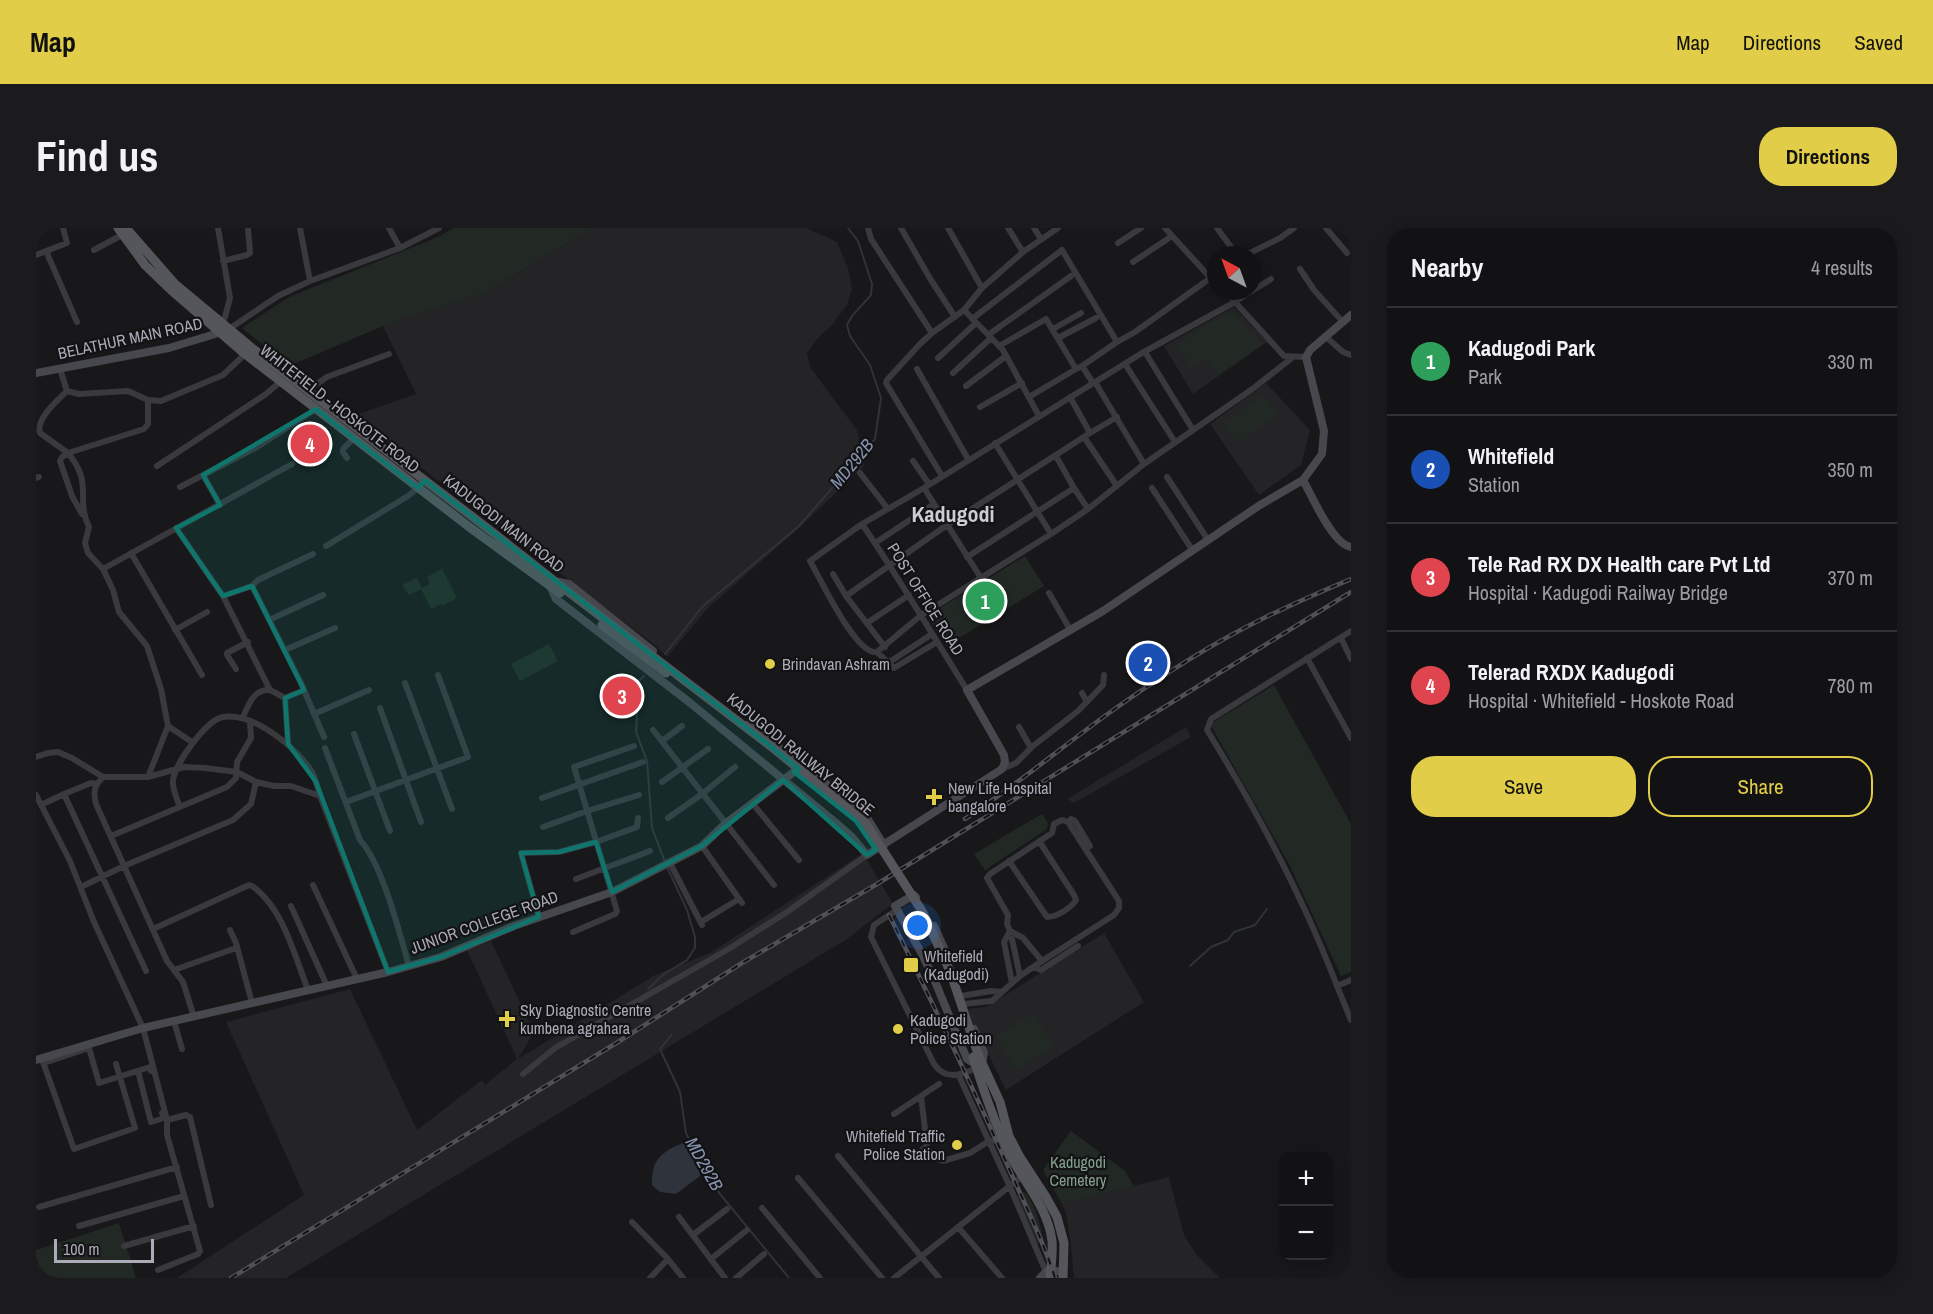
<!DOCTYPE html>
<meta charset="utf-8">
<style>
:root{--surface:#121113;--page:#1b1a1c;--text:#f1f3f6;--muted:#9c9da0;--line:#313133;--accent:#e1cd47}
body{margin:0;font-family:"Archivo Narrow",sans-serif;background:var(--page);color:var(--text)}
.controls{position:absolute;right:18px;bottom:18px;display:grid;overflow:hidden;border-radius:12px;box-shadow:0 3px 15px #0003}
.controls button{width:54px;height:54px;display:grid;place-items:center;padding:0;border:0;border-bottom:2px solid var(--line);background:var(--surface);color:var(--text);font:30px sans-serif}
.compass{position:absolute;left:1171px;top:18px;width:54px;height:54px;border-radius:50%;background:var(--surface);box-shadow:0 3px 15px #0003;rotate:319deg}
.scale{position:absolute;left:18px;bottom:15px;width:100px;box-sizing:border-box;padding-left:6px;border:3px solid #abacb8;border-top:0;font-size:16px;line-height:21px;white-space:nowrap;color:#abacb8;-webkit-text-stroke:4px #131214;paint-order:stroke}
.you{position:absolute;left:882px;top:698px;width:21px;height:21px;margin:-15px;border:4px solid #fff;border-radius:50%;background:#1a73e8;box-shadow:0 0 0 9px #1a73e833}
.badge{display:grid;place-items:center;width:39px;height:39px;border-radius:50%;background:var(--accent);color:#fff;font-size:20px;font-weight:700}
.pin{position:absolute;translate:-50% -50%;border:3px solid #fff;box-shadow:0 2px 6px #0006}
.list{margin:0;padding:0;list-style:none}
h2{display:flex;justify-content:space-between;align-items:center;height:78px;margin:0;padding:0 24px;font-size:26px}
h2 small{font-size:20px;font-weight:400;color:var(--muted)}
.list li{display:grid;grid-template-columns:39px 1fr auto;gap:18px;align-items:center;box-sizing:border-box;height:108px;padding:0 24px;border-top:2px solid var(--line)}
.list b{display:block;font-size:22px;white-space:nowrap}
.list p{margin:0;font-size:20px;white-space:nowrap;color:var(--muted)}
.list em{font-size:20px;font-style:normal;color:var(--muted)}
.actions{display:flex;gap:12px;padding:18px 24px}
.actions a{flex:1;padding:14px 0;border:2px solid var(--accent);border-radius:24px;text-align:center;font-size:21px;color:var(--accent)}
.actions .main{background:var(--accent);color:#111}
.map{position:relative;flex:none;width:1315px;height:1050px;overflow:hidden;border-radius:24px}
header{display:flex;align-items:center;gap:36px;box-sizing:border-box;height:84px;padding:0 30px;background:var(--accent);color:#111}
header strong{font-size:28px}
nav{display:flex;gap:33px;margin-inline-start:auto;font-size:21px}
.intro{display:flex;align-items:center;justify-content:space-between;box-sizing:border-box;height:144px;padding:0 36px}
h1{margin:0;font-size:42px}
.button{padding:15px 27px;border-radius:24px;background:var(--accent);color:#111;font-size:21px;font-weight:700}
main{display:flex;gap:36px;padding:0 36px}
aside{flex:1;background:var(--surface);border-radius:24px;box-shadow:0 3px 15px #0003}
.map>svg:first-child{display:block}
.built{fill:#242326}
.green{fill:#222924}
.water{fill:#2e333c}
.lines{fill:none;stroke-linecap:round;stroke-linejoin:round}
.stream{stroke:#2e333c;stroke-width:2}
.street{stroke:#39393e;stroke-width:6}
.secondary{stroke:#47474e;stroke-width:8}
.primary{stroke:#55555c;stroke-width:9}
.rail-casing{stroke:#505057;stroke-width:4.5}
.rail{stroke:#131214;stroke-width:2;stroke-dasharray:7;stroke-linecap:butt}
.primary-bridge{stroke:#55555c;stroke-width:9}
.marked{fill:#0f766e;fill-opacity:0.2;stroke:#0f766e;stroke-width:4.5;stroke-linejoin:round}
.poi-dot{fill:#e1cd47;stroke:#131214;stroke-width:2}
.labels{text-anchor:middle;stroke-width:4.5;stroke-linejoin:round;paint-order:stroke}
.street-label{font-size:16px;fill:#abacb8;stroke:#131214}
.poi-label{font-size:16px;fill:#abacb8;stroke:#131214;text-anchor:start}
.park-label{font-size:16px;fill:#84a18b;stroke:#131214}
.water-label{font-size:18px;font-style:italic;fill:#8593af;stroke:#131214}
.district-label{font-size:22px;font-weight:bold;fill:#cbccd4;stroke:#131214}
</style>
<header>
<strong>Map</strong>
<nav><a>Map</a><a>Directions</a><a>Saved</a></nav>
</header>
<div class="intro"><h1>Find us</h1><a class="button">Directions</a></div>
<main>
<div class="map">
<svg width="1315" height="1050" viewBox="0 0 1315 1050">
<rect width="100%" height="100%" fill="#181719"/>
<path class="built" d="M 556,0 L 771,0 L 801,14 L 812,40 L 816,61 L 811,77 L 796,97 L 781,111 L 771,125 L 774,139 L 821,202 L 829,237 L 762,301 L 672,380 L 631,429 L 620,418 L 317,188 L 380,166 L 347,98 L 449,65 Z
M 1198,79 L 1231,114 L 1157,166 L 1128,118 Z
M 1230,155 L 1274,202 L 1265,237 L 1223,267 L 1174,196 Z
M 1150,499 L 1155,509 L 1038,575 L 1031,571 Z
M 827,625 L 857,676 L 808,713 L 250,1050 L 141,1050 L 268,967 L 190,794 L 314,761 L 381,902 L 446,852 L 449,857 L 481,831 L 431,722 L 455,713 L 498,804 L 482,831 L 619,747 L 674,725 Z
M 1068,705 L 1108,774 L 970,862 L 930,781 L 950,779 Z
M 1133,949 L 1148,1007 L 1160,1026 L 1184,1050 L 1038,1050 L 1035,1017 L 1030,985 L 1026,976 Z"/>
<path class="green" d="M 418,0 L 556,0 L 449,65 L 347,98 L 253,138 L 206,100 L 253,69 L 402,9 Z
M 1196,83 L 1226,116 L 1182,147 L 1171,131 L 1155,140 L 1140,115 Z
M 1227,166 L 1242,186 L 1202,216 L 1187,196 Z
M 989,328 L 1008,358 L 910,418 L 891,388 Z
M 406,341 L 421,370 L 406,378 L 405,376 L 395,381 L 385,361 L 373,367 L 366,357 L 381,350 L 386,360 L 394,356 L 391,349 Z
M 513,416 L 522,433 L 484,453 L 475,436 Z
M 1238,457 L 1315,596 L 1315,744 L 1305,748 L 1253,636 L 1174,496 Z
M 1006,586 L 1012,595 L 1011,601 L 949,642 L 938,626 Z
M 997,785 L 1018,819 L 980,842 L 959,808 Z
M 1035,903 L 1089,943 L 1098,958 L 1026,976 L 1007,942 Z
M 988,964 C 1000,975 1004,997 1008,1013 L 1000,1016 L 980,968 Z
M 83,995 L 100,1050 L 0,1050 L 0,1022 Z"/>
<path class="water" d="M 647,915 C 657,924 665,933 664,948 L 640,966 L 624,964 L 616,957 C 615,932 625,924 647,915 Z"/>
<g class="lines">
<path class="stream" d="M 629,426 L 666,379 L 763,298 L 839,211 L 845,170 L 834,137 L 814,108 L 811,97 L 816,88 L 835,67 L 836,56 L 822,13 L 812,0
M 608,448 L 597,458 L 601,485 L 600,504 L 611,533 L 616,600 L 629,634
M 1154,738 L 1175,719 L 1192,712 L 1198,704 L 1219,697 L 1231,681
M 612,761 L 628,746 L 651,732 L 659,720 L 659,709 L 651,682 L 631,639
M 636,806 L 624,821 L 644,864 L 650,905 L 680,961 L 753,1050"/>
<path class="street" d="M 182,0 L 194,70 L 189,89 L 186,95
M 264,0 L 274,53
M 353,0 L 364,20
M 832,0 L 835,11 L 896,105
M 865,0 L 895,52 L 919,89
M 912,0 L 946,60 L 928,82 L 967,122 L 1003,188
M 972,0 L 987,24
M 998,0 L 1005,11
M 1129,0 L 1180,56
M 1181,0 L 1201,27
M 1290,0 L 1311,25
M 1082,15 L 1105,0
M 58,22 L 86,7
M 10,23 L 41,94
M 0,27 L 31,15 L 27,0
M 1210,27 L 1244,10 L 1258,0
M 187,33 L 211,27 L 214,25 L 212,0
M 1097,34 L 1136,8
M 1264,41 L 1278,62 L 1306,93
M 946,60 L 987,24 L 1022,0
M 1188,63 L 1199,74 L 1215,63
M 1216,63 L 1235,51
M 936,91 L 1026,22 L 1081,114
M 193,101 L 242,68 L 274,53 L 364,20 L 403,0
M 1017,101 L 1045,85
M 952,107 L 1035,48
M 1289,108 L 1307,124 L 1315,127
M 1022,110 L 1060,90
M 963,118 L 1010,91 L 1040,141 L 1046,138 L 1057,155
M 1109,124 L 1157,202
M 902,130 L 940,95
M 1256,130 L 1215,162 L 1108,236 L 1052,281 L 1015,306 L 884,388 L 841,424 C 820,428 784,350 774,333 L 826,296 L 888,260 L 1106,125 L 1199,74 L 1248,128 L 1270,129
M 1089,136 L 1139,214
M 1046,138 L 1081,114 L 1099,104 L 1180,46
M 24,141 L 31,163 C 21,173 0,190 4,205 L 32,225 L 26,229 L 24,233 L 36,268 L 46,286
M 881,141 L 932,231
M 917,145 L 955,110
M 1059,154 L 1108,236
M 930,158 L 970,128
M 31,163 L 43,166 L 92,163 L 112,172 L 125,173 L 187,147 L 209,126
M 271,163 L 291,149 L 353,126
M 993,169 L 1040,141
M 112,172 L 112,196 L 108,201 L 32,225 C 58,256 39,271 53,299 L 49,315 L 52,325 L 67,341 L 77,362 L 83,384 L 111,418 L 125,461 L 132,498 L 156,514
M 944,179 L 986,155
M 1054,205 L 1081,189
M 1048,209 L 1081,258
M 959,215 L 1015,306
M 311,230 L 307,224 L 307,221 L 318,210
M 877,233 L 893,256
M 121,238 L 230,166 L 244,154
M 824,245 L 852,281
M 167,247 L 184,277
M 906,248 L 850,155 L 851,152 L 884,116 L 896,105 L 928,82
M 1131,249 L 1172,312
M 0,250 L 3,249
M 144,259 L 221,219 L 280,181
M 888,260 L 945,350
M 1038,260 L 1052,281
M 1116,260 L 1157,323
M 826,296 C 863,350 896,406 931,462
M 140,300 L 187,368 L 234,462
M 839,315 L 898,276
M 290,318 L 372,268 L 382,260 L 389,252
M 95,325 L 166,447
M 931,329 L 1038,260 L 1020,228
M 67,341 L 256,236
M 797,346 L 810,368
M 216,358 L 222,352 L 277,326
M 1013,365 L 1035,403
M 187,368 L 216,358 L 265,455 L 288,509
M 233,392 L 287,367
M 831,395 L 873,367
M 139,402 L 171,384
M 1315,403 L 1175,491 L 1171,502 C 1206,559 1239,617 1267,678 C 1285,715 1299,754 1315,792
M 1305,410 L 1315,431
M 849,419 L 810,368 L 911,297 L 1054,205 L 1034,169
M 249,422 L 299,400
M 841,424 L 858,440 L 901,414
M 1271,430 L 1315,510
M 852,435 L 896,406
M 200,441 L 191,427 L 191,425 L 212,414
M 369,455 L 416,581
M 1046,465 L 1051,474
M 249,470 L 252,516
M 344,480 L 385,594
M 278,486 L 333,462
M 207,489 C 212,478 217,462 232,462 C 237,462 244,468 249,470 L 268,462
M 983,499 L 995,520
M 617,502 L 738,657
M 318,506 L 354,603
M 626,513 L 646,498
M 289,520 L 324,612 C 347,637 363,704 373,738
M 0,529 L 12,525 L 22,524 L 36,530 L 67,549 L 112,549 L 148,539 L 169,540 L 201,544 L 220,554 L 238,558 L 255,558 L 284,568 L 352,744
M 966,541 L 980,535 L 997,518 L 1042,483 L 1067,457 L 1068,447
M 67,549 C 58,558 57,564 60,576 L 131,733 L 147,754 L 158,789
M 112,549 L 132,498
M 626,554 L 672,521
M 28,566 L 55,555 L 61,556
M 0,567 L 34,633 L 58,694 L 107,800 L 131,892 L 131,907 L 164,1023 L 162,1026 L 122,1042
M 506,570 L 607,534
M 310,574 L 432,529 L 402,447
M 717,576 L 763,632
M 5,577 L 28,566 L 110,743
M 144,579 C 141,571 136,561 137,552 C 139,536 170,492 187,489 C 218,484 263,521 277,546 C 280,553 282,561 284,568
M 632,590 L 666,566 L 699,539
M 1026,592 L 1032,594 L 1083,673 L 1083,680 L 1078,687 L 1006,733 L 987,710 L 974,703 L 971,696 L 972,687 L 951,650 L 954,646 L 1016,605 L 1018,596 Z
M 1032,594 L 1035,591 L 1039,593 L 1054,618
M 507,599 L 551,583 L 603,567
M 75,608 L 191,559 L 200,550 L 201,534 L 215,510 L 214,494
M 666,618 L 706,675
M 973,633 L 1011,689 C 1021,689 1035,680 1040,672 L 1038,667 L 1003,613
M 634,635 L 666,697
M 540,651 L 614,623
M 277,657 L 321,751
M 45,659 L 88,638 L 197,592 L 215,576 L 220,554
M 255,678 L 291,758
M 861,682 L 838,697 L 835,709 L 898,836 C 910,853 924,847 941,840
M 503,689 L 485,625 L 523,624 L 560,614 L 601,599 L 602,590
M 665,694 L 703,671
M 117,701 L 213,657 L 216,658 C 247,679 259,729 272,762
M 194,702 L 200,715 L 216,775
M 974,703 L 968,714 L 976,755
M 537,704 L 579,686 L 581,683 L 538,539 L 598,518
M 976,711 L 984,748
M 997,739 L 1005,742 L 1042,718
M 138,742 L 200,720
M 1301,758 L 1315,752
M 925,768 L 955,763 L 966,764
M 927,776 L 956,773 L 984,748 L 1006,733
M 138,793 L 146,821
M 7,834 L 38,921 L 99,900 L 80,836
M 8,835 L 53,820 L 63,855 L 114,839 L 115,843
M 102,843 L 115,894 L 128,890 L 126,885
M 487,846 L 519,820 L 691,722 L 751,684 L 831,627
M 923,848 L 974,959 L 1010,1044
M 858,886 L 903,856
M 131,892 L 150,887 L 154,889 L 175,977
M 891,918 L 897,930 L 907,933 L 934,925 L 953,913 L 967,912
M 802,928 L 903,1050
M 876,930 L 891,918 L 885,868
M 762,950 L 846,1050
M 3,979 L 141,939
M 726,980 L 784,1050
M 643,989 L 689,1050
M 596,994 L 632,1031 L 647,1050
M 43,998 L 148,968
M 922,999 L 966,1050
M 657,1007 L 691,981
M 88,1018 L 158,998
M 675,1031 L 711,1002
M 614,1050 L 632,1031
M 700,1050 L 728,1026
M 858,1050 L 989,946"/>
<path class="secondary" d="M 0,145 L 133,120 L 189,103
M 1267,252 C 1276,268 1297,317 1315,319
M 518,353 L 533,356 L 617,423
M 514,358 L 520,371 L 653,474 L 799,594 L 816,609 L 831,627 L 966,541 L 969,534 L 968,527 L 931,462 L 1067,383 L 1224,277 L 1267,252 L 1286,226 L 1288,203 L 1270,129 L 1274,122 L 1315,87
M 713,496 L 828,585 L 848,617
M 880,669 L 878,667 L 859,678 L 886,726 L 898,751 L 931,831 L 940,837
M 898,698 L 911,727
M 938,801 L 948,825 L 946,836
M 0,832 L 107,800 L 352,744 L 405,729 L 478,698 L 576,664 L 666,618 L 689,596 L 767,537
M 1004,1050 L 1012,1042 L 1027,1044"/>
<path class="primary" d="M 82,0 L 109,37 L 135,62 L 209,126 L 432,298 L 524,365
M 90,0 L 139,56 L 216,120 L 455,303 L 526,359
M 942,826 L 964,874 L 973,908 L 984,929 L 1010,969 L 1021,989 L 1028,1015 L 1027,1050
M 937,829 C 947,861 958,893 972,923 C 987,954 1012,979 1016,1013 C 1017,1026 1015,1038 1014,1050"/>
<g class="rail-casing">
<path id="rail" d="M 929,591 C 981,557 1029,516 1080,480 C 1124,449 1175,416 1224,392 C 1254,377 1284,364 1315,351
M 853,687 C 894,769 933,852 971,936 C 987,973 1007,1011 1019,1050
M 195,1050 L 582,814 L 706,735 L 841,656 L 1315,364"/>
</g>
<use href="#rail" class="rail"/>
<path class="primary-bridge" d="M 526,359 L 737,520 L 830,596 L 886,683 L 896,704 L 914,743 L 942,826
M 566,397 L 630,445"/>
</g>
<path class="marked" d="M 280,181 L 382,260 L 389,252 L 737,520 L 763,541 L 758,544 L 820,593 L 840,622 L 831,627 L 747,552 L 666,618 L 576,664 L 560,614 L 523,624 L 485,625 L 503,689 L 405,729 L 352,744 L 280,554 L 252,516 L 249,470 L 268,462 L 216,358 L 187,368 L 140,300 L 184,277 L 167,247 Z"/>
<g class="poi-dot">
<circle cx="734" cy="436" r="6"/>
<path d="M895 560h6v6h6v6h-6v6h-6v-6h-6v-6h6z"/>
<rect x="867" y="729" width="16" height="16" rx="3"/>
<path d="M468 782h6v6h6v6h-6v6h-6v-6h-6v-6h6z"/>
<circle cx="862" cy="801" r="6"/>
<circle cx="921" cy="917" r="6"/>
</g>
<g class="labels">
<g class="street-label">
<text transform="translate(94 110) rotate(-12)" y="6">BELATHUR MAIN ROAD</text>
<text transform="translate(304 180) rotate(38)" y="6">WHITEFIELD - HOSKOTE ROAD</text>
<text transform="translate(468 295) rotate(38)" y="6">KADUGODI MAIN ROAD</text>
<text transform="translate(890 371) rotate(58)" y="6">POST OFFICE ROAD</text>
<text transform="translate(765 526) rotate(39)" y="6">KADUGODI RAILWAY BRIDGE</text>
<text transform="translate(448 694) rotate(-20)" y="6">JUNIOR COLLEGE ROAD</text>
</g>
<g class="poi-label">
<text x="746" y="442">Brindavan Ashram</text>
<text x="912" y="566">New Life Hospital<tspan x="912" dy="18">bangalore</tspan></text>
<text x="888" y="734">Whitefield<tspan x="888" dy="18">(Kadugodi)</tspan></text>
<text x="484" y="788">Sky Diagnostic Centre<tspan x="484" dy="18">kumbena agrahara</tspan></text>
<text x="874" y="798">Kadugodi<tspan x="874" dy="18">Police Station</tspan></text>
<text x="909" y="914" text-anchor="end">Whitefield Traffic<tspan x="909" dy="18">Police Station</tspan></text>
</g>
<g class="park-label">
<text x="1042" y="940">Kadugodi<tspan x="1042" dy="18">Cemetery</tspan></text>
</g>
<g class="water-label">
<text transform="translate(816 236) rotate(-51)" y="6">MD292B</text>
<text transform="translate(668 936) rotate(61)" y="6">MD292B</text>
</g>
<g class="district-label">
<text x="917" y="294">Kadugodi</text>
</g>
</g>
</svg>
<div class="controls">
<button>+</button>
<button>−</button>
</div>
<svg class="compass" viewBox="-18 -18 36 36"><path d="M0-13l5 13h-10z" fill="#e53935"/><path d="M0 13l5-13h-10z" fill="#9c9da0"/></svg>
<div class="scale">100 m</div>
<div class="you"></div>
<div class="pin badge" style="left:949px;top:373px;background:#2e9e5b">1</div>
<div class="pin badge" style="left:1112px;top:435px;background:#1a4fb4">2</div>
<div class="pin badge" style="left:586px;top:468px;background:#e0444e">3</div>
<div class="pin badge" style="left:274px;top:216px;background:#e0444e">4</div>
</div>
<aside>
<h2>Nearby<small>4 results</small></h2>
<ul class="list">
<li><span class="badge" style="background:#2e9e5b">1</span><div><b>Kadugodi Park</b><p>Park</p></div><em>330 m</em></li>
<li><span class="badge" style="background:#1a4fb4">2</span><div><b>Whitefield</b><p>Station</p></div><em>350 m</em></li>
<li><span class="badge" style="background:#e0444e">3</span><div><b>Tele Rad RX DX Health care Pvt Ltd</b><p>Hospital · Kadugodi Railway Bridge</p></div><em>370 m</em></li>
<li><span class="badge" style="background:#e0444e">4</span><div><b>Telerad RXDX Kadugodi</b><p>Hospital · Whitefield - Hoskote Road</p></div><em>780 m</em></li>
</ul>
<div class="actions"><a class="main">Save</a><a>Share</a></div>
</aside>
</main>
